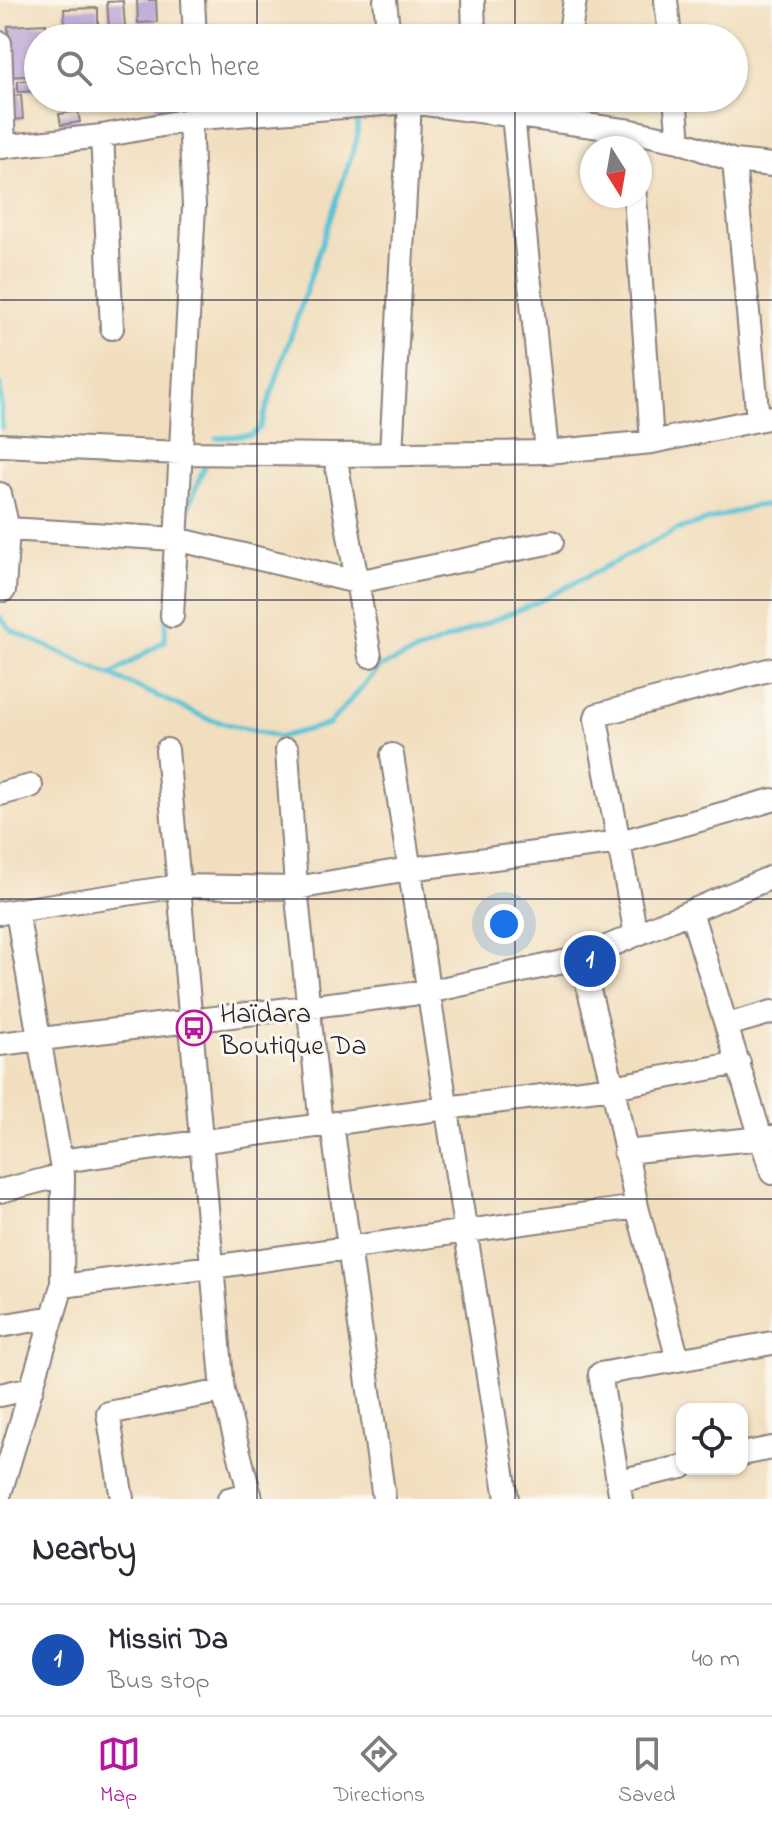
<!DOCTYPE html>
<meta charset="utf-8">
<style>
:root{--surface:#fff;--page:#f7f7f7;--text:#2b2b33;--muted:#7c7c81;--line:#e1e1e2;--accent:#b5179e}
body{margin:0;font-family:"Indie Flower",sans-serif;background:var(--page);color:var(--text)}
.controls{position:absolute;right:24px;bottom:24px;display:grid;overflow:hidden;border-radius:16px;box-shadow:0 2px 6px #0004}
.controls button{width:72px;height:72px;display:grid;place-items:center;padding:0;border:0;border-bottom:2px solid var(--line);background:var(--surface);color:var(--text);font:40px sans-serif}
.compass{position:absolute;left:580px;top:136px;width:72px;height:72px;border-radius:50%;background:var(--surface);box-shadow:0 2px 6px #0004;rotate:169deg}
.you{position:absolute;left:504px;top:924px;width:28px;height:28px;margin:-20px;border:6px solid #fff;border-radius:50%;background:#1a73e8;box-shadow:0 0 0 12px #1a73e833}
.badge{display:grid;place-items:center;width:52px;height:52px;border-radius:50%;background:var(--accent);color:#fff;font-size:26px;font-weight:700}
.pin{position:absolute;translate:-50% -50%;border:4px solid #fff;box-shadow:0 2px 8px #0006}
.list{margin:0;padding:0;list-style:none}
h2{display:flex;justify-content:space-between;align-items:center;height:104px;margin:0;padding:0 32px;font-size:34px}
h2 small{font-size:26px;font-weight:400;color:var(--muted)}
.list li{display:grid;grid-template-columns:52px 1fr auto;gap:24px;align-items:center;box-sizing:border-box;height:112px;padding:0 32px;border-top:2px solid var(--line)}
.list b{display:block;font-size:30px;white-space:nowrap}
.list p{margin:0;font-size:26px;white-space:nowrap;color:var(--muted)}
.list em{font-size:26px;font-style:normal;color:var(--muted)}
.icon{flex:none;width:44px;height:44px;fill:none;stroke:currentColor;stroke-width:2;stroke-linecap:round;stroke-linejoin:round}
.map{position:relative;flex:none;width:772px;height:1499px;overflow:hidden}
.search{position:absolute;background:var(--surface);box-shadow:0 2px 6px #0004;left:24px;right:24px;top:24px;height:88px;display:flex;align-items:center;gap:20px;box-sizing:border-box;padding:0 28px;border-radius:44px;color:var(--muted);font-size:30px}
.sheet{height:216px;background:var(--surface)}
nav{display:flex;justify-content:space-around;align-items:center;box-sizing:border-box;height:112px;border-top:2px solid var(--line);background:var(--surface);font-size:22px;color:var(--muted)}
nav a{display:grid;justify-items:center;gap:4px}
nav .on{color:var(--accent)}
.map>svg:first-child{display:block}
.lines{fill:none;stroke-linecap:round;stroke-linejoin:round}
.stream{stroke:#58c2d4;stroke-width:5}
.building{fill:#b59fd5}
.minor-casing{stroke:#8a807c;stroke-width:26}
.minor{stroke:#fff;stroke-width:22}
.grid{fill:none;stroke:#22223b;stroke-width:2;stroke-opacity:0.55}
.labels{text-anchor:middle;stroke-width:6;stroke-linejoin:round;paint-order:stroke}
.poi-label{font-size:28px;fill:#22223b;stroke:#fbf7ec;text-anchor:start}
</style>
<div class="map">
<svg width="772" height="1499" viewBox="0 0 772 1499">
<rect width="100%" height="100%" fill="#fbf7ec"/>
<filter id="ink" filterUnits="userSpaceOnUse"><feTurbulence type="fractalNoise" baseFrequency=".0125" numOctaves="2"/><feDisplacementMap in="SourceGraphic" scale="16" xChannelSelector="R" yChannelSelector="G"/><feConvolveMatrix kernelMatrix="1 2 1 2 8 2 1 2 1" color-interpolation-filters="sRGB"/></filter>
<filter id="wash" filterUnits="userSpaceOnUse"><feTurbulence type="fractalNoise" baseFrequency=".006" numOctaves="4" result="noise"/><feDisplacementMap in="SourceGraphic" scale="32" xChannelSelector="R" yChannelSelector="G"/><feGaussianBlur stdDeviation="1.8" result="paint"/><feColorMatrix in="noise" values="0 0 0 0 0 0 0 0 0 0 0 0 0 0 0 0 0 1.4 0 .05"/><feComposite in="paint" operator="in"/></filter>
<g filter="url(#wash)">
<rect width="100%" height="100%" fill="#f1debe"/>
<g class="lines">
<path class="stream" d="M 195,98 L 195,112
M 0,385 L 2,428
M 216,438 L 251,435 L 260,428 L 357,139 L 358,118 L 355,114
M 187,511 L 204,467
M 0,617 L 11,630 L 208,719 L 280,737 L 329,724 L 380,667 L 540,601 L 676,530 L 754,506 L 772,505
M 110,675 L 165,641 L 166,621"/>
</g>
<g id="blocks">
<path class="building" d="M 137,0 L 156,0 L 157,22 L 138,23 Z
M 123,1 L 125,26 L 109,27 L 107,2 Z
M 98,8 L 98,25 L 65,26 L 64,9 Z
M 46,24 L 46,38 L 38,38 L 38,75 L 10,77 L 8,26 Z
M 138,29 L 138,36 L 111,36 L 111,30 Z
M 38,80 L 38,91 L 18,92 L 18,81 Z
M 21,95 L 23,119 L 13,120 L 11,96 Z
M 155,98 L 188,98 L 188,105 L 156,108 Z
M 78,111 L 80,122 L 61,125 L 59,114 Z"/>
</g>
</g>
<g filter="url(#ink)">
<use href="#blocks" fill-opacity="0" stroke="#8a807c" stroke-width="2"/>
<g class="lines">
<g class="minor-casing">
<path id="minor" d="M 193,0 L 195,38
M 385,0 L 389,38
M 473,0 L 474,38
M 666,0 L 670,38
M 569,38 L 575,0
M 0,43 L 4,147
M 675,98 L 679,141
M 513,115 L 547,452
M 557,121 L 560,98
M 102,136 L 112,328
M 0,147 L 102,136 L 200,118 L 410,102 L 631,131 L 679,141 L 734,161 L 772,165
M 734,161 L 758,420
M 635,196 L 652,442
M 0,445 L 181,453 L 335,455 L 547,452 L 652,442 L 772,417
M 391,454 L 410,102
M 335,455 L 370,656
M 0,494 L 8,529 L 4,590
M 8,529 L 176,539 L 357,582 L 552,542
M 172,616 L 194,206 L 190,120
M 167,750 L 223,1391 L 251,1499
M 287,750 L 296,888 L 321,1125
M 392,755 L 507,1499
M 0,794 L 31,786
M 691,912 L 772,1173
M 0,913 L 179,886 L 296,888 L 409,869 L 620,842 L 772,800
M 636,935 L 596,719 L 597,715 L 772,669
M 581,958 L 613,1087 L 637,1207 L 678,1360
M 727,1025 L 772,1012
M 0,1044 L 428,992 L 581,958 L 772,877
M 332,1124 L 384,1499
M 625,1152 L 772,1137
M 61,1161 L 446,1108 L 613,1087 L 739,1063
M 0,1191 L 63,1175
M 62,1286 L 212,1267 L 637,1207
M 0,1326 L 53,1317
M 0,1395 L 32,1388
M 742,1454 L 772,1448
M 618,1481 L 682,1467
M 0,1493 L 62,1286 L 63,1175 L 17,912
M 122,1499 L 108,1413 L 223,1391
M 229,1499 L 250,1494
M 621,1499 L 600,1374 L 772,1343"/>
</g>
<use href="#minor" class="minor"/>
</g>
</g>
<path class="grid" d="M 257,0 L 257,38M 515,0 L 515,38M 257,98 L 257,1499M 515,98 L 515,1499M 0,300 L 772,300M 0,600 L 772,600M 0,899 L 772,899M 0,1199 L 772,1199"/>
<defs>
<g id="bus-ring" transform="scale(1.8)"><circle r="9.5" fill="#fbf7ec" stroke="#b5179e" stroke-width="1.5"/><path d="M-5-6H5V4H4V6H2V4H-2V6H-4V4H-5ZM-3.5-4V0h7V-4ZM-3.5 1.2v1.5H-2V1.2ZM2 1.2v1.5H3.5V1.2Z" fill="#b5179e"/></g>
</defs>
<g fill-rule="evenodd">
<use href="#bus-ring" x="194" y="1028"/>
</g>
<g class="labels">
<g class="poi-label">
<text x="220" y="1022">Haïdara<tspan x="220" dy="32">Boutique Da</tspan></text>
</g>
</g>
</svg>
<div class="controls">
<button><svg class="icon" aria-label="locate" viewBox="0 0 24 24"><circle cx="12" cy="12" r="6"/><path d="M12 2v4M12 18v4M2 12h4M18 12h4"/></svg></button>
</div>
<svg class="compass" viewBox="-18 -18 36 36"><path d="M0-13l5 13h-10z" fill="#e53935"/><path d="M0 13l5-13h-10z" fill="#7c7c81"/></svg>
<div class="you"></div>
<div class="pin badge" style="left:590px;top:961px;background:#1a4fb4">1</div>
<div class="search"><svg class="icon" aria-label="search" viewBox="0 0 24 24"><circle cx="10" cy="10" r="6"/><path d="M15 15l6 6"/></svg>Search here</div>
</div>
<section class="sheet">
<h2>Nearby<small></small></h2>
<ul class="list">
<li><span class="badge" style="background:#1a4fb4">1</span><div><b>Missiri Da</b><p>Bus stop</p></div><em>40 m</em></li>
</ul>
</section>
<nav>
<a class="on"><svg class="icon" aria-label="map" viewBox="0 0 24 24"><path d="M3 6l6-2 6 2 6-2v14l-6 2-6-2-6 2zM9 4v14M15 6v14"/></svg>Map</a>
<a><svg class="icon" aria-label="directions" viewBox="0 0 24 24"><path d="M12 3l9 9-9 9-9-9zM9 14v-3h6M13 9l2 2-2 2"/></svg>Directions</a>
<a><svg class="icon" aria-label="saved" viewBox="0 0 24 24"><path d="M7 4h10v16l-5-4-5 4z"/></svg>Saved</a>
</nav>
